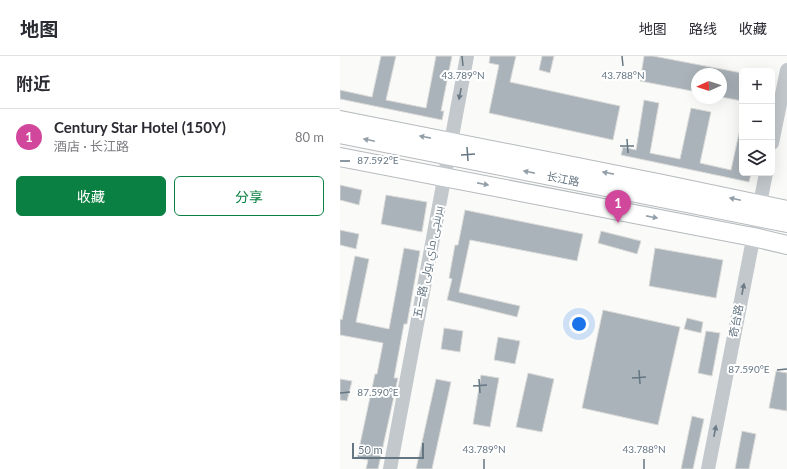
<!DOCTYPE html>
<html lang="zh">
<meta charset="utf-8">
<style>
:root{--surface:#fff;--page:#f7f7f7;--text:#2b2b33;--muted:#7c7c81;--line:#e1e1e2;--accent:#0b8043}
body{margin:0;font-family:Lato,Cairo,"Noto Sans SC",sans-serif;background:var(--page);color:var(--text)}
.controls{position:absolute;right:12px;top:12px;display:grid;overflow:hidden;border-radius:6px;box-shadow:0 4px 16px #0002}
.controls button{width:36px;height:36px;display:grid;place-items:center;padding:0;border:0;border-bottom:1px solid var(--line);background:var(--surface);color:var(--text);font:20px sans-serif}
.compass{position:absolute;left:351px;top:12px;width:36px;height:36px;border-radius:50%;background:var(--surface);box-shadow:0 4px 16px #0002;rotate:267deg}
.scale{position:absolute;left:12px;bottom:10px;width:72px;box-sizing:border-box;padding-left:4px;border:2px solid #657683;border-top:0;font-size:11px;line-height:14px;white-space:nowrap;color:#657683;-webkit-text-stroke:3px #fff;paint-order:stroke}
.you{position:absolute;left:239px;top:268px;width:14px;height:14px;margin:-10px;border:3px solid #fff;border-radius:50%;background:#1a73e8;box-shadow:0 0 0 6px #1a73e833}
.badge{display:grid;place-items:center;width:26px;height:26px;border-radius:50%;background:var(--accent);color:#fff;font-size:13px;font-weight:700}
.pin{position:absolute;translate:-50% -33px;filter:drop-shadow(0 1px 2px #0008)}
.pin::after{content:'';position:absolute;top:21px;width:14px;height:12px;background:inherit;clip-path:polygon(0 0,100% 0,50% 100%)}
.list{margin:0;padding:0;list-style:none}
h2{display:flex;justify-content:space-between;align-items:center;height:52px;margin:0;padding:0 16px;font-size:17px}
h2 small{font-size:13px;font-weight:400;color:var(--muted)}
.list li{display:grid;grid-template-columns:26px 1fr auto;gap:12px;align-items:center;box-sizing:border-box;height:56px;padding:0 16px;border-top:1px solid var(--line)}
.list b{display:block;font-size:15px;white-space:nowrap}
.list p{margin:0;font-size:13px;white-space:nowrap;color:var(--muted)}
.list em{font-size:13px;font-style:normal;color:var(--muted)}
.actions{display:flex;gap:8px;padding:12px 16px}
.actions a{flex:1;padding:9px 0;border:1px solid var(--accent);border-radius:6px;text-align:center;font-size:14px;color:var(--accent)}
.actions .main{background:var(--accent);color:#fff}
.icon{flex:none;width:22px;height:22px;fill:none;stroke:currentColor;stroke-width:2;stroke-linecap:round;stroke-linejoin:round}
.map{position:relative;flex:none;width:447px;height:413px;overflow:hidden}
header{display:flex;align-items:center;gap:24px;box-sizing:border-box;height:56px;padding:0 20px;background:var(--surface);border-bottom:1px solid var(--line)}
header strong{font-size:19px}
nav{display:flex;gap:22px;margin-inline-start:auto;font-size:14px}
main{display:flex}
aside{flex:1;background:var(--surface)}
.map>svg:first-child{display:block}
.building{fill:#aab3b9;stroke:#dcdcda}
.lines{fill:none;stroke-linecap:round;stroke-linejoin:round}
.major-casing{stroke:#b5babe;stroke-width:20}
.minor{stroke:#c3c8cc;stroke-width:14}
.major{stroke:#fff;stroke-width:18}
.oneway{fill:#6a7a87}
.oneway2{fill:#939fa8}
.ticks{fill:none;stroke:#657683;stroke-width:1.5}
.labels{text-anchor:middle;stroke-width:4;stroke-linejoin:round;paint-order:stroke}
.street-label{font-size:11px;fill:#657683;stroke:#fff}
.ticks-label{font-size:10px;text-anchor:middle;fill:#657683;stroke:#fff;stroke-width:4;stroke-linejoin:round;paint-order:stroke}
</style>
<header>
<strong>地图</strong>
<nav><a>地图</a><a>路线</a><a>收藏</a></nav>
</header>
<main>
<aside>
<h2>附近<small></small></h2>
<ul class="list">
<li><span class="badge" style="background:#d1479c">1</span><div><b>Century Star Hotel (150Y)</b><p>酒店 · 长江路</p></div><em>80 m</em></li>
</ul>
<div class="actions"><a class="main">收藏</a><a>分享</a></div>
</aside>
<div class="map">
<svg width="447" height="413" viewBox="0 0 447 413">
<rect width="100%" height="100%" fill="#fafaf8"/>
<path class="building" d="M 41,0 L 56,0 L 46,44 L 86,52 L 96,0 L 112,0 L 101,55 L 104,55 L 102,64 L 0,43 L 0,34 L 32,41 Z
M 150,0 L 176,0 L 170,26 L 280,50 L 273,84 L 149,57 L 159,9 L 149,7 Z
M 202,0 L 214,0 L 210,17 L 199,14 Z
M 304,0 L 313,0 L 402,17 L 402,45 L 381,41 L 381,18 L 357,18 L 357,36 L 300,25 Z
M 304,44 L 319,47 L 310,97 L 340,103 L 351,52 L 371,56 L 360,107 L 391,114 L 399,77 L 402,78 L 402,117 L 411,118 L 409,126 L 281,99 L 283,91 L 296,94 Z
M 0,129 L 22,134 L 19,149 L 0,144 Z
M 46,139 L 87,146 L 82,176 L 41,168 Z
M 125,154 L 243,178 L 237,205 L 130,184 L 119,236 L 180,250 L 177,261 L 107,244 L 112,223 L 109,222 L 115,189 L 118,189 Z
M 0,174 L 19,178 L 16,193 L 0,189 Z
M 261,175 L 301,185 L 297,198 L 258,187 Z
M 64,192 L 80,195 L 67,268 L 64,268 L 54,322 L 58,322 L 38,413 L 26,413 L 28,404 L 17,402 L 35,318 L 37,318 L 43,287 L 0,279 L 0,263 L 2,264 L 15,200 L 29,203 L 16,266 L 49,273 Z
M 315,192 L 383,204 L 376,242 L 309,230 Z
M 263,254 L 340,271 L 318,369 L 242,352 Z
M 347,262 L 363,266 L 361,277 L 344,273 Z
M 104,272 L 123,275 L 120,296 L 101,293 Z
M 366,275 L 380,277 L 372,320 L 358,317 Z
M 158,281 L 180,285 L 175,308 L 154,304 Z
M 436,315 L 447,317 L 447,355 L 429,352 Z
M 188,317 L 214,323 L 202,376 L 176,371 Z
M 141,319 L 159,322 L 150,371 L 133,368 Z
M 0,323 L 12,325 L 7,345 L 0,344 Z
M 96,323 L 111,326 L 92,413 L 76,413 Z
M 352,360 L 364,363 L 353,413 L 341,413 Z
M 402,375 L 416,378 L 409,413 L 395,413 Z"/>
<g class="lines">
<g class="major-casing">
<path id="major" d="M 0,64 L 323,128 L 447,154
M 0,78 L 447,167
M 0,101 L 413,181 L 447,189"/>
</g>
<path class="minor" d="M 432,87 L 447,14
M 50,413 L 127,0
M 368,413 L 426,117"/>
<use href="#major" class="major"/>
</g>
<defs><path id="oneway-solid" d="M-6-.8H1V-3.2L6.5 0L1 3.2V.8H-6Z"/></defs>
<g class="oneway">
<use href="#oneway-solid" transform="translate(120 38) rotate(101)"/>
<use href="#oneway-solid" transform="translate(403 233) rotate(-79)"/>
<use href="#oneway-solid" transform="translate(375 375) rotate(-79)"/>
</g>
<g class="oneway2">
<use href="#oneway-solid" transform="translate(85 81) rotate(-169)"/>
<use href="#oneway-solid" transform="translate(29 84) rotate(-168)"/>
<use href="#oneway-solid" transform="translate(189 116) rotate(-169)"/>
<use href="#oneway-solid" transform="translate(268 117) rotate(-169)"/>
<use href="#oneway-solid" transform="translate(143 128) rotate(11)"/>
<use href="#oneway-solid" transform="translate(395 143) rotate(-168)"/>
<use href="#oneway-solid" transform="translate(312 161) rotate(11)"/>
</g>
<path class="ticks" d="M 122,0 L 123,10M 282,0 L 283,10M 287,83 L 288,97M 280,90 L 294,90M 127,91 L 128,105M 121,99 L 135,98M 0,105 L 10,105M 299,314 L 300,328M 437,314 L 447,313M 292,322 L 306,321M 139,323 L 140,337M 133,330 L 147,329M 0,337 L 10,336M 144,403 L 144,413M 304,403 L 304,413"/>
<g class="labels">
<g class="street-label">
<text transform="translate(223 123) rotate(11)" y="4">长江路</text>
<text transform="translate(88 206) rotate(-79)" y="4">五一路 بىرىنچى ماي يولى</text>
<text transform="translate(396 265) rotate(-79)" y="4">奇台路</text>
</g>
</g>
<g class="ticks-label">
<text x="123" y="23">43.789°N</text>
<text x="283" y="23">43.788°N</text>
<text x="38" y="108">87.592°E</text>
<text x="409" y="317">87.590°E</text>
<text x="38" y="340">87.590°E</text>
<text x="144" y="397">43.789°N</text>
<text x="304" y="397">43.788°N</text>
</g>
</svg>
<div class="controls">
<button>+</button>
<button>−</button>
<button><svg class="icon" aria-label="layers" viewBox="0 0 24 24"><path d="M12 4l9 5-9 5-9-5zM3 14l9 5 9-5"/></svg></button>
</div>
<svg class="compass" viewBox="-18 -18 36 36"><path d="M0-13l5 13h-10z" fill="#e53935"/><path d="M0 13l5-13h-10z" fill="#7c7c81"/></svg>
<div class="scale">50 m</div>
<div class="you"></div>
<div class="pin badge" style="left:278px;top:167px;background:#d1479c">1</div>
</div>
</main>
